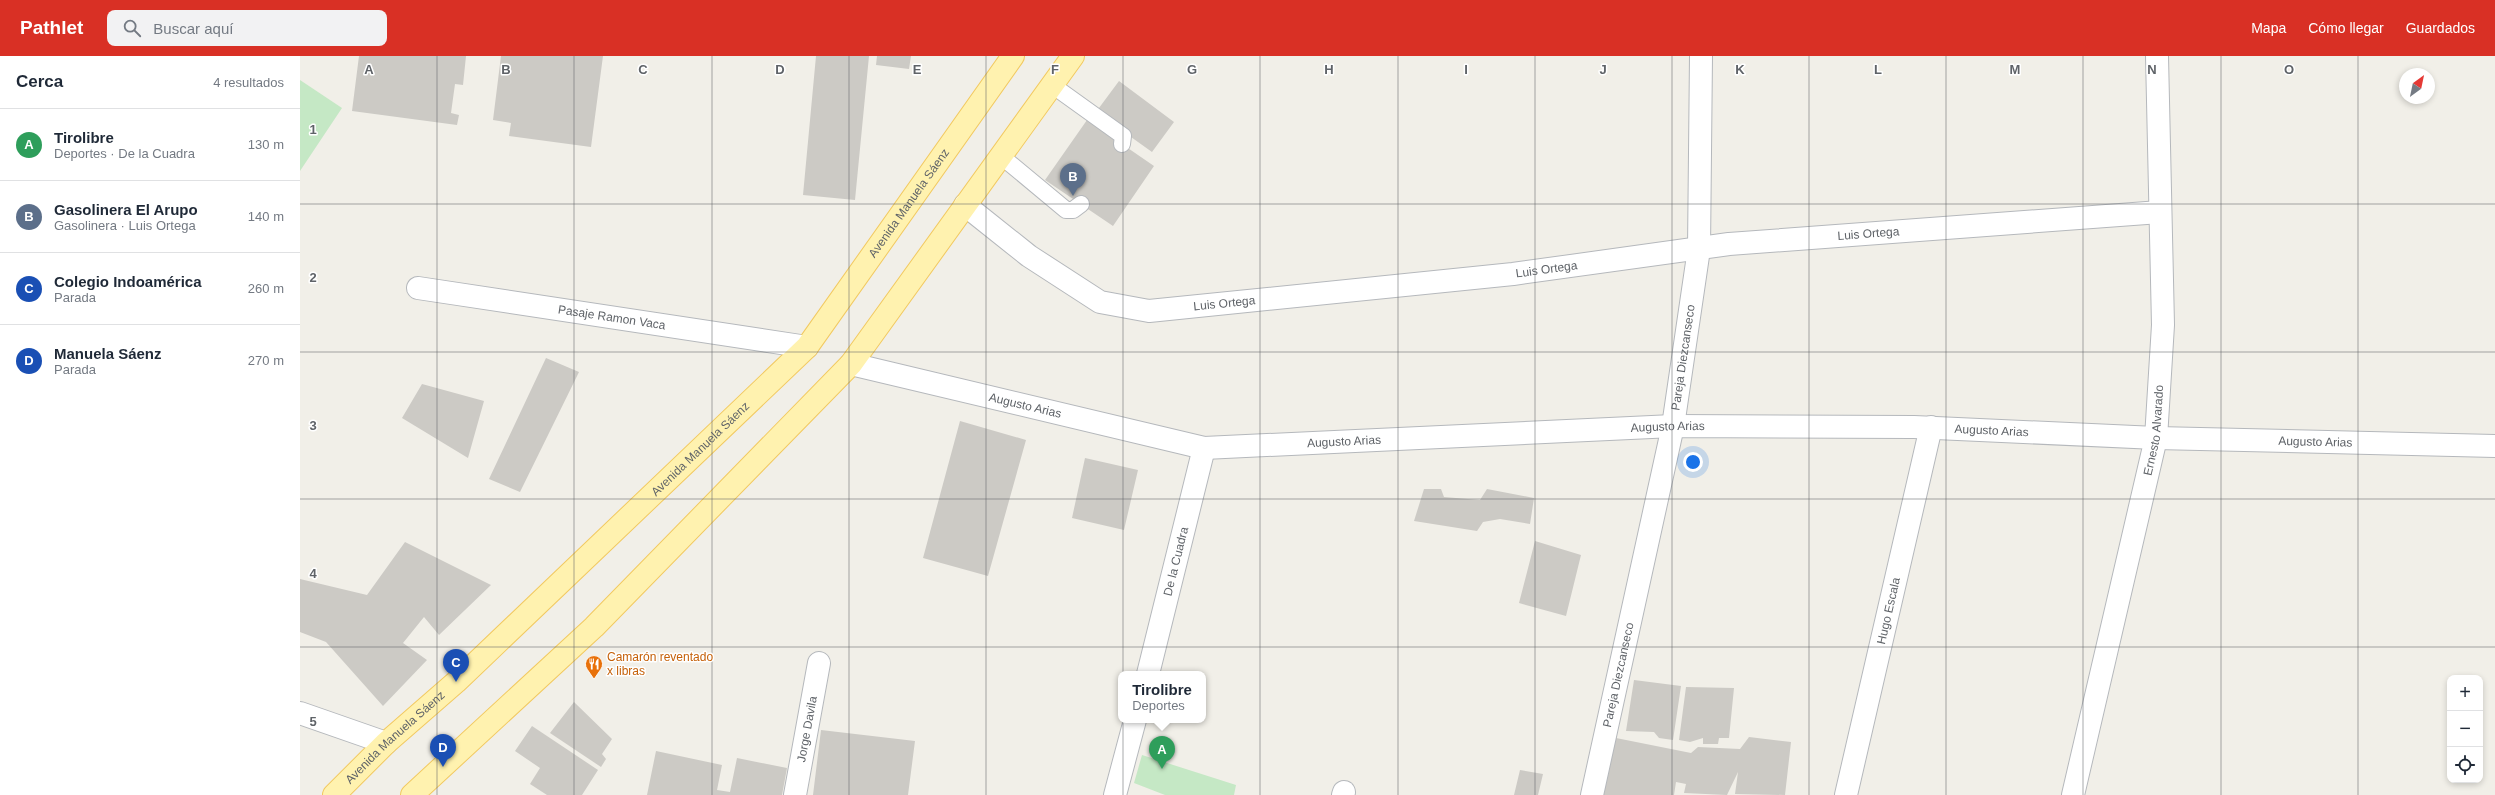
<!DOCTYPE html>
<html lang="es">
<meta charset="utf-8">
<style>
:root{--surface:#fff;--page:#f2f2f3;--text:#1f2937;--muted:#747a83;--line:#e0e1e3;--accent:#d93025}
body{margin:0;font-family:Helvetica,sans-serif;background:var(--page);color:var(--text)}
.controls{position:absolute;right:12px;bottom:12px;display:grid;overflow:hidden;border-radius:8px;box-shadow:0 2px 6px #0003}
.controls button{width:36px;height:36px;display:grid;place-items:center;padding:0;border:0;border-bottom:1px solid var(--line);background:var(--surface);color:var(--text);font:20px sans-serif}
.compass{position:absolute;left:2099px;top:12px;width:36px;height:36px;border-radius:50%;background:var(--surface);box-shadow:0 2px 6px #0003;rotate:33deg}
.you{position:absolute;left:1393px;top:406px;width:14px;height:14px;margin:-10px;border:3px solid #fff;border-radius:50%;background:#1a73e8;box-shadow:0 0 0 6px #1a73e833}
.badge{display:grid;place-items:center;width:26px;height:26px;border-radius:50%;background:var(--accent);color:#fff;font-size:13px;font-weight:700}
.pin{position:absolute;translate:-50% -33px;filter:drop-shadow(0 1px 2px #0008)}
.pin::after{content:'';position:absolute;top:21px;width:14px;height:12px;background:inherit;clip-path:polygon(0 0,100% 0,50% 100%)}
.popup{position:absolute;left:818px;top:615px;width:88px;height:52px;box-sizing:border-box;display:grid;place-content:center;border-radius:8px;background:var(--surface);filter:drop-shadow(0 1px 3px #0005);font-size:13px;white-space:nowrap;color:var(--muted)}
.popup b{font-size:15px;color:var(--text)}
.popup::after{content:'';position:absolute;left:50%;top:100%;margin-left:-8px;border:8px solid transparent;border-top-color:var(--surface)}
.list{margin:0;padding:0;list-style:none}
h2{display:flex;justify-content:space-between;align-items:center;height:52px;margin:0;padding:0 16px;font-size:17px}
h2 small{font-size:13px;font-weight:400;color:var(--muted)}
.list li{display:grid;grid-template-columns:26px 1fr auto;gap:12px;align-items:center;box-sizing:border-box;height:72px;padding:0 16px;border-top:1px solid var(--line)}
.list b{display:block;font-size:15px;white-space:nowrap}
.list p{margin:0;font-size:13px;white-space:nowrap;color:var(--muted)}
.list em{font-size:13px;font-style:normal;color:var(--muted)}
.icon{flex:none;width:22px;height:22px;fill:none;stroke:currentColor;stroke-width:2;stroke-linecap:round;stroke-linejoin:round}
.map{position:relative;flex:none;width:2195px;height:739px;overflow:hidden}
header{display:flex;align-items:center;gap:24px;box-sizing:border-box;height:56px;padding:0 20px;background:var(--accent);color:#fff}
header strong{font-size:19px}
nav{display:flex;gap:22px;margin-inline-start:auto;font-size:14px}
.search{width:280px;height:36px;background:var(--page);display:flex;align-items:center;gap:10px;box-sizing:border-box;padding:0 14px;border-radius:8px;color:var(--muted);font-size:15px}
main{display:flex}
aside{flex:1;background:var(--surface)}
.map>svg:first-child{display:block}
.green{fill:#c5e8c5}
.building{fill:#cccac5}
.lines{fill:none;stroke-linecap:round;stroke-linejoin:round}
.lane-casing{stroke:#b5b8bc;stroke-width:18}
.street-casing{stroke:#b5b8bc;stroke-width:24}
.primary-casing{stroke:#f2c960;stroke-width:24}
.lane{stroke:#fff;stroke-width:16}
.street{stroke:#fff;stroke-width:22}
.primary{stroke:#fff2af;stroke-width:22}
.grid{fill:none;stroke:#5f6368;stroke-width:1;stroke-opacity:0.55}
.labels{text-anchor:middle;stroke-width:3;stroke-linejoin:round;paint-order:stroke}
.street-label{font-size:12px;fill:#5f6368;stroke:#fff}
.food-label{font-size:12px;fill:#c56008;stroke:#fff;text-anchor:start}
.grid-label{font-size:13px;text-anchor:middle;font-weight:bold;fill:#5f6368;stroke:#fff;stroke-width:3;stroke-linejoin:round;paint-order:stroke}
</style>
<header>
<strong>Pathlet</strong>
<div class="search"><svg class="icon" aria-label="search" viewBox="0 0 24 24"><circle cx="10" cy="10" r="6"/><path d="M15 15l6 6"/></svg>Buscar aquí</div>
<nav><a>Mapa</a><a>Cómo llegar</a><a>Guardados</a></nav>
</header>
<main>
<aside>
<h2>Cerca<small>4 resultados</small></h2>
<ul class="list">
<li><span class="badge" style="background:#2e9e5b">A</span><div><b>Tirolibre</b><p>Deportes · De la Cuadra</p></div><em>130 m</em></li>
<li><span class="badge" style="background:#5c6f8a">B</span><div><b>Gasolinera El Arupo</b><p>Gasolinera · Luis Ortega</p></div><em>140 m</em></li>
<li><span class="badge" style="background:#1a4fb4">C</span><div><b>Colegio Indoamérica</b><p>Parada</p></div><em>260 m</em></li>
<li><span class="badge" style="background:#1a4fb4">D</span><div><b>Manuela Sáenz</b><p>Parada</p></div><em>270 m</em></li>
</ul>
</aside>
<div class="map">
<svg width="2195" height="739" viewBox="0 0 2195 739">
<rect width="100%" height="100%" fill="#f1efe8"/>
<path class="green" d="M 0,24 L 42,52 L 0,115 Z
M 842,699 L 936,729 L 934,739 L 865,739 L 834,727 Z"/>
<path class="building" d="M 59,0 L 166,0 L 163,29 L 155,28 L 151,57 L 159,59 L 157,69 L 52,55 Z
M 201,0 L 303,0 L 291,91 L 209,80 L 211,67 L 193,64 Z
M 516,0 L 569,0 L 555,144 L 503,139 Z
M 577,0 L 611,0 L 609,13 L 576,9 Z
M 819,25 L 874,66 L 852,96 L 796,56 Z
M 787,64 L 854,110 L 813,170 L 745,124 Z
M 246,302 L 279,316 L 220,436 L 189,423 Z
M 122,328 L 184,345 L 168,402 L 102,362 Z
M 660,365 L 726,384 L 688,520 L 623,502 Z
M 785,402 L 838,414 L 824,474 L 772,462 Z
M 1124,433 L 1141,433 L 1144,441 L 1180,444 L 1187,433 L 1234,442 L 1230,468 L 1200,463 L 1183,466 L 1177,475 L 1114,465 Z
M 1235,485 L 1281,499 L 1266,560 L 1219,547 Z
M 105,486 L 191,529 L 139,579 L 124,561 L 103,587 L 127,604 L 83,650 L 26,586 L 0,576 L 0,523 L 67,539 Z
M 1334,624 L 1381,630 L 1373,684 L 1359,682 L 1354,676 L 1326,675 Z
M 1386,631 L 1434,632 L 1429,682 L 1419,682 L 1418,688 L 1403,688 L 1403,682 L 1390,686 L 1379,684 Z
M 274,646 L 312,683 L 302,698 L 306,703 L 301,711 L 250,677 Z
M 232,670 L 298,714 L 282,739 L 247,739 L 230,728 L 240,712 L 215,695 Z
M 521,674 L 615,685 L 608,739 L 513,739 Z
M 1449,681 L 1491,686 L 1485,739 L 1435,738 L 1438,716 L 1427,739 L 1384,737 L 1386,728 L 1376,726 L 1374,739 L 1295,739 L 1298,722 L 1307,724 L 1316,682 L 1391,697 L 1398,691 L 1440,693 Z
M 356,695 L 422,709 L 417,734 L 430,736 L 437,702 L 487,712 L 482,739 L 347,739 Z
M 1220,714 L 1243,718 L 1238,739 L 1214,739 Z"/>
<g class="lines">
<g class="lane-casing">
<path id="lane" d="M 752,29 L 823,80 L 822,88
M 701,100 L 766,154 L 773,154 L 781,148"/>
</g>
<g class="street-casing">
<g id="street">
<path id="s1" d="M 665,149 L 729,200 L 800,246 L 849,255 L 1213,218 L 1429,188 L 1860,156"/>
<path id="s2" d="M 118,232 L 507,291"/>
<path id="s3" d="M 551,308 L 904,392 L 1373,370 L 1614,371 L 1856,382 L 2195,390"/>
<path id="s4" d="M 848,618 L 904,392"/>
<path d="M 0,657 L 86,687"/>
<path id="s5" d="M 495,739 L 519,607"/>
<path d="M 815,739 L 835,664"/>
<path d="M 1043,739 L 1044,736"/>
<path id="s6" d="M 1292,739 L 1373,370 L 1399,193 L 1401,0"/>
<path id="s7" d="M 1546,739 L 1631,371"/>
<path id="s8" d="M 1773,739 L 1856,382 L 1863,269 L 1857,0"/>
</g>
</g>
<g class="primary-casing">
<g id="primary">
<path id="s9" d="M 34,739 L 86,687 L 156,626 L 507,291 L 713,0"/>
<path d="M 112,739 L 294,571 L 551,308 L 773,0"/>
</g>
</g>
<use href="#lane" class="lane"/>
<use href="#street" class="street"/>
<use href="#primary" class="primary"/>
</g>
<path class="grid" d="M 137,0 L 137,739M 274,0 L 274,739M 412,0 L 412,739M 549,0 L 549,739M 686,0 L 686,739M 823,0 L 823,739M 960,0 L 960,739M 1098,0 L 1098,739M 1235,0 L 1235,739M 1372,0 L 1372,739M 1509,0 L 1509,739M 1646,0 L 1646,739M 1783,0 L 1783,739M 1921,0 L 1921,739M 2058,0 L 2058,739M 0,148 L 2195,148M 0,296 L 2195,296M 0,443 L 2195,443M 0,591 L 2195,591"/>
<defs>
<g id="restaurant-pin" transform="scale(0.9)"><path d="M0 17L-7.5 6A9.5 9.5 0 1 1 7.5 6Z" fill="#e8710a" stroke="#fff"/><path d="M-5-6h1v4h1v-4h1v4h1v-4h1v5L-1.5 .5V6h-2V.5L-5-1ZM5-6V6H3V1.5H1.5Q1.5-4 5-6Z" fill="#fff"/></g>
</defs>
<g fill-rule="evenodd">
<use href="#restaurant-pin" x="294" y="608"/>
</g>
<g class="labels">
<g class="street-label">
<text dy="4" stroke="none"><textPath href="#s9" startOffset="828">Avenida Manuela Sáenz</textPath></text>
<text dy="4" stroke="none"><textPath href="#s1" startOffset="940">Luis Ortega</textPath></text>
<text dy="4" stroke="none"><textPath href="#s1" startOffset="616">Luis Ortega</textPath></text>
<text dy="4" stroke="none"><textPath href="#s1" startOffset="292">Luis Ortega</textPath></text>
<text dy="4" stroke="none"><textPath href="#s2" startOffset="196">Pasaje Ramon Vaca</textPath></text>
<text dy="4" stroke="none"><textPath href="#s6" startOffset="447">Pareja Diezcanseco</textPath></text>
<text dy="4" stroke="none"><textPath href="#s3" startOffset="179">Augusto Arias</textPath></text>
<text dy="4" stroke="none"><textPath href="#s3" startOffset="827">Augusto Arias</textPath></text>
<text dy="4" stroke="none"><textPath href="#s3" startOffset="1151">Augusto Arias</textPath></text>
<text dy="4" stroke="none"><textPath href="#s8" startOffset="374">Ernesto Alvarado</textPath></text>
<text dy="4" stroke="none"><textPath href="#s3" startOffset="503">Augusto Arias</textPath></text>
<text dy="4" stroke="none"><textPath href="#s3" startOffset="1475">Augusto Arias</textPath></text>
<text dy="4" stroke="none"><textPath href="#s9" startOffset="504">Avenida Manuela Sáenz</textPath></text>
<text dy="4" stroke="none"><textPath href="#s4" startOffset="116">De la Cuadra</textPath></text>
<text dy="4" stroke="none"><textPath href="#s7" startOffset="189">Hugo Escala</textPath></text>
<text dy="4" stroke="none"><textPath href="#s6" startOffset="123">Pareja Diezcanseco</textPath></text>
<text dy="4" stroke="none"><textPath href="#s5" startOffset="67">Jorge Davila</textPath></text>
<text dy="4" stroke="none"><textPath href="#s9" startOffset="84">Avenida Manuela Sáenz</textPath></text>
</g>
<g class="food-label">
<text x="307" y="605">Camarón reventado<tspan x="307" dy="14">x libras</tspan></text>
</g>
</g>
<g class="grid-label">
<text x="69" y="18">A</text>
<text x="206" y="18">B</text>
<text x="343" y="18">C</text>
<text x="480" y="18">D</text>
<text x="617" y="18">E</text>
<text x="755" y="18">F</text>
<text x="892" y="18">G</text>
<text x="1029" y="18">H</text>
<text x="1166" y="18">I</text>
<text x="1303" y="18">J</text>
<text x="1440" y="18">K</text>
<text x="1578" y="18">L</text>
<text x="1715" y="18">M</text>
<text x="1852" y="18">N</text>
<text x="1989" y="18">O</text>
<text x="13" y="78">1</text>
<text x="13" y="226">2</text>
<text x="13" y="374">3</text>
<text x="13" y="522">4</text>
<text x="13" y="670">5</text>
</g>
</svg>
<div class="controls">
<button>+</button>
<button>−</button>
<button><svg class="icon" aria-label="locate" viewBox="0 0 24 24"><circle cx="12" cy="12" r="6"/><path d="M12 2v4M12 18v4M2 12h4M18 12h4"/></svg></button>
</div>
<svg class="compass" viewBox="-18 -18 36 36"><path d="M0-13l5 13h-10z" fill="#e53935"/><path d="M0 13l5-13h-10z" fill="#747a83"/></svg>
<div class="you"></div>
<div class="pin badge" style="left:862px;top:713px;background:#2e9e5b">A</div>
<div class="popup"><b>Tirolibre</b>Deportes</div>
<div class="pin badge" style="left:773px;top:140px;background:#5c6f8a">B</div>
<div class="pin badge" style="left:156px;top:626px;background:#1a4fb4">C</div>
<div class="pin badge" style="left:143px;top:711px;background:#1a4fb4">D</div>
</div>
</main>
